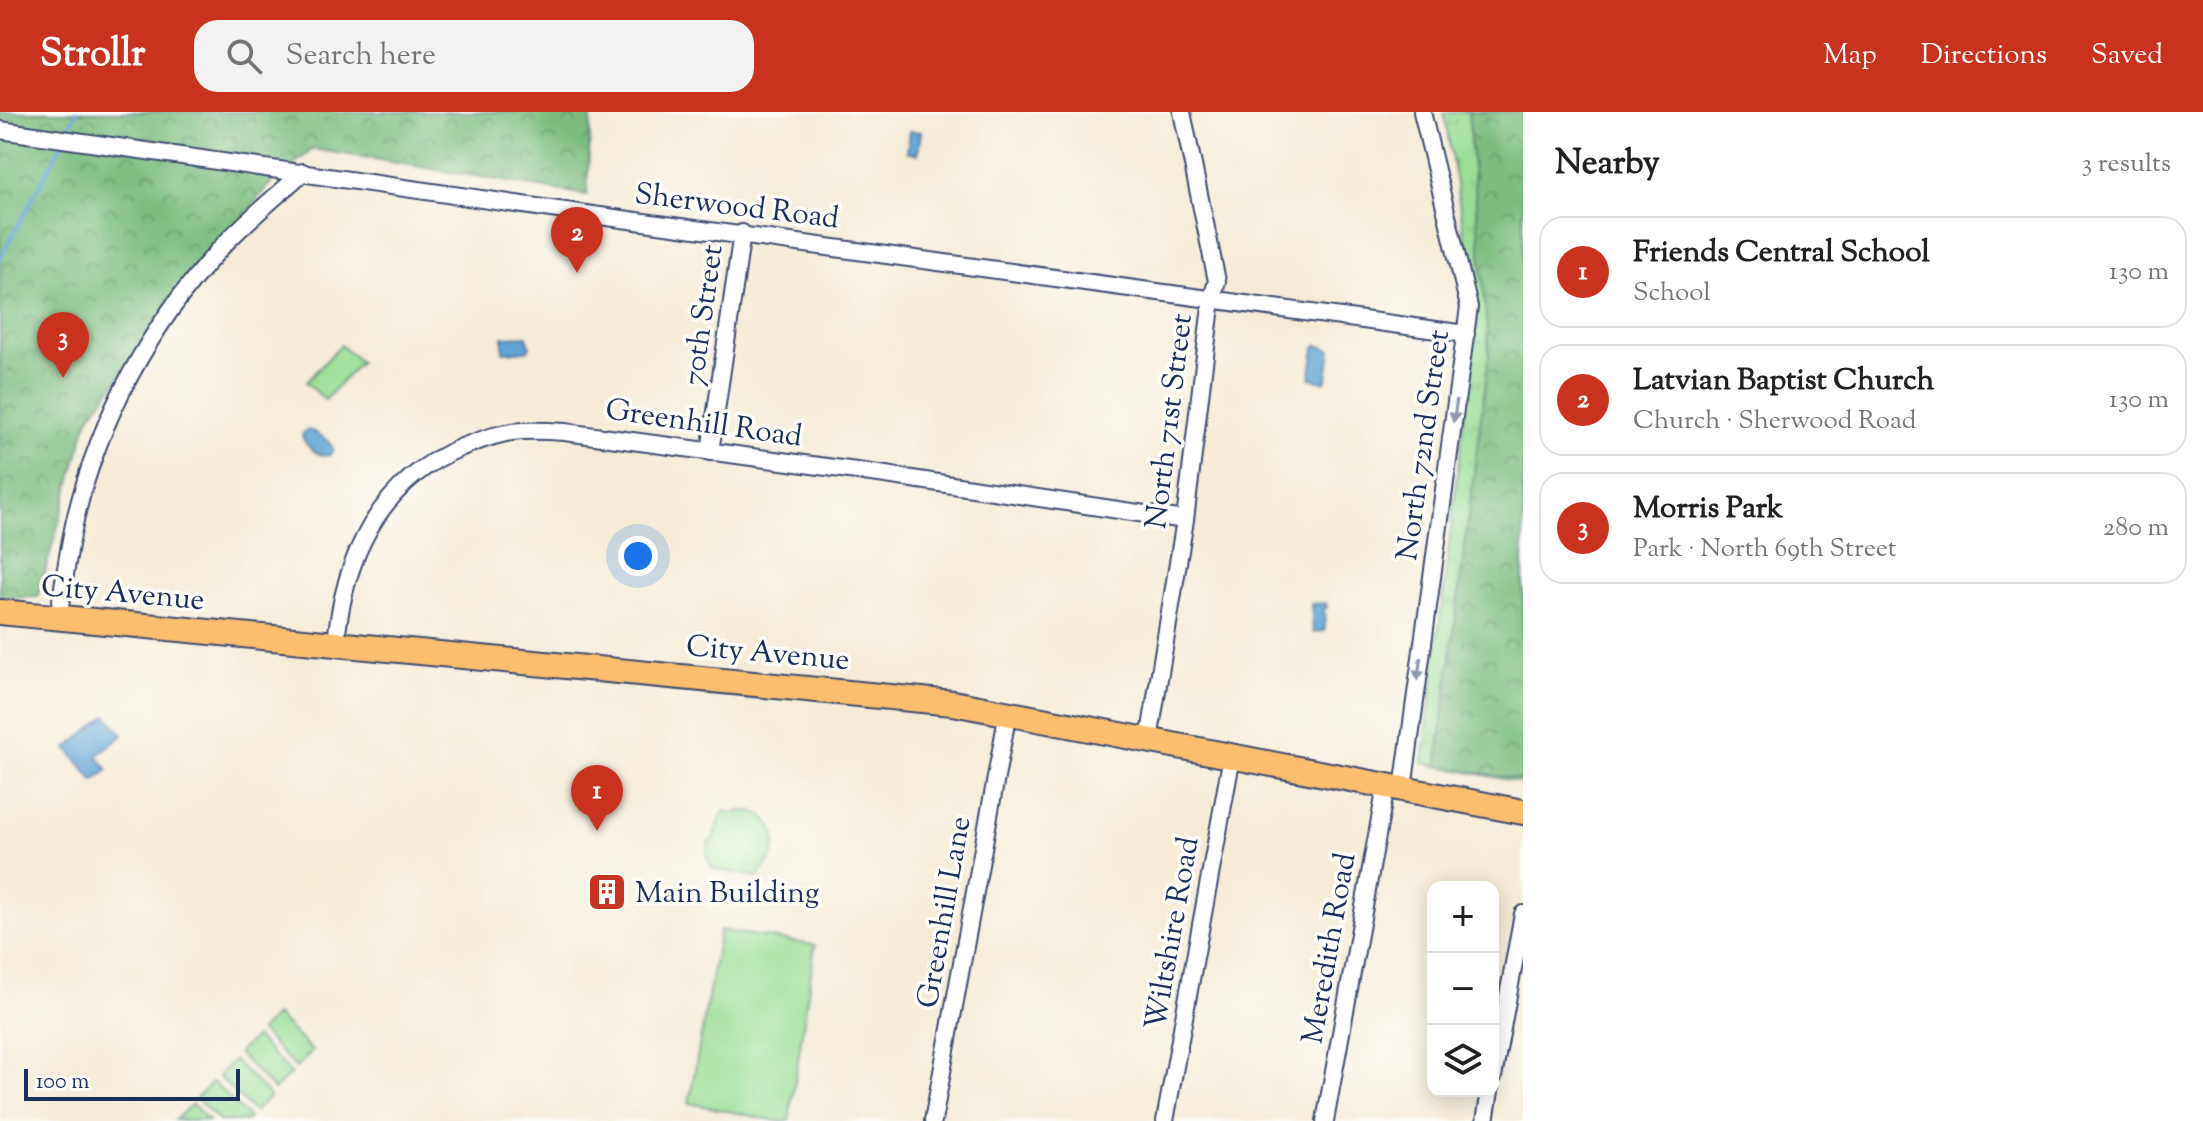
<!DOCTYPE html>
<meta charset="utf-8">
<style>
:root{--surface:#fff;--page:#f2f2f2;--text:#202124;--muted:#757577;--line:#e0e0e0;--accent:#c8321e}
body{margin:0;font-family:"Sorts Mill Goudy",serif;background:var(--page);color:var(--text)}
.controls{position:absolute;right:24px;bottom:24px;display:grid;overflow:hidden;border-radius:16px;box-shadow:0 4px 20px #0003}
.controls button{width:72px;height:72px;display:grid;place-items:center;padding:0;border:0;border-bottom:2px solid var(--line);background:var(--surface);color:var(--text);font:40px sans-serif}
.scale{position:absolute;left:24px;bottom:20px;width:216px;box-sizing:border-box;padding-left:8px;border:4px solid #1b2f5e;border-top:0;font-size:22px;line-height:28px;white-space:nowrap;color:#1b2f5e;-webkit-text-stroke:6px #fdfcf7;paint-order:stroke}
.you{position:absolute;left:638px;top:444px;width:28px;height:28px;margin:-20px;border:6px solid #fff;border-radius:50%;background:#1a73e8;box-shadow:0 0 0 12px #1a73e833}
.badge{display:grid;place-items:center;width:52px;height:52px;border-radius:50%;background:var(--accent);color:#fff;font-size:26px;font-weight:700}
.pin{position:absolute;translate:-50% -66px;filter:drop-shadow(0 2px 4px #0008)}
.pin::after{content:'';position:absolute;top:42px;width:28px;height:24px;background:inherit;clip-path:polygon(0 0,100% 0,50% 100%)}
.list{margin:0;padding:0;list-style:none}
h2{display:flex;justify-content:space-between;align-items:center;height:104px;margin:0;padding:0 32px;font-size:34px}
h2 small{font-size:26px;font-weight:400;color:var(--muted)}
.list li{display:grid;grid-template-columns:52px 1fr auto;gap:24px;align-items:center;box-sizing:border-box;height:112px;margin:0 16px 16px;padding:0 16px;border:2px solid var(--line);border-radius:24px}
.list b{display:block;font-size:30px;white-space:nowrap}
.list p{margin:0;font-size:26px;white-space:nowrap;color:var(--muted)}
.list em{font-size:26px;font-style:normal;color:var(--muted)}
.icon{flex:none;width:44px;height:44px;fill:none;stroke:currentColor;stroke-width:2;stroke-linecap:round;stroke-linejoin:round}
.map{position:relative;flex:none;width:1523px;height:1009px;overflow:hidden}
header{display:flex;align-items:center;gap:48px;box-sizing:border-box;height:112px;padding:0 40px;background:var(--accent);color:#fff}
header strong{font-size:38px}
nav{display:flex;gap:44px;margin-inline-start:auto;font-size:28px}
.search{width:560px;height:72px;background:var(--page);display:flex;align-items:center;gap:20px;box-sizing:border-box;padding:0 28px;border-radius:24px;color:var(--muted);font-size:30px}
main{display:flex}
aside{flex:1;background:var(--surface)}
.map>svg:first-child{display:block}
.grass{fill:url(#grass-tufts);stroke:#5a867a;stroke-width:2}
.forest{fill:url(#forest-crowns);stroke:#4b766e;stroke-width:2}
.pitch{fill:#9ade96;stroke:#5a867a;stroke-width:2}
.water{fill:#61a5d6;stroke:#3e6a9a;stroke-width:2}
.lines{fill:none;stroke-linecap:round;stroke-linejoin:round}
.stream{stroke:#61a5d6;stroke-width:4}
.minor-casing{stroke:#3c4b70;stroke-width:20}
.highway-casing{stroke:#3c4b70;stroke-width:28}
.minor{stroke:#fff;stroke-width:16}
.highway{stroke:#fbbe6e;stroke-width:24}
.oneway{fill:#8d97ae}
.labels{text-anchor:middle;stroke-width:7;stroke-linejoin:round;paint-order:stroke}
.street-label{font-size:30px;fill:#1b2f5e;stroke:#fdfcf7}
.poi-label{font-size:30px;fill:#1b2f5e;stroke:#fdfcf7;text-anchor:start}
</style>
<header>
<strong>Strollr</strong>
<div class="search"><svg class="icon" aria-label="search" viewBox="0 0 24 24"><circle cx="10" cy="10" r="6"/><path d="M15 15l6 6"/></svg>Search here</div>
<nav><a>Map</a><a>Directions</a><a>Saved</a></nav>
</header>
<main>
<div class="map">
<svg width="1523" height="1009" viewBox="0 0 1523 1009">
<defs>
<pattern id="grass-tufts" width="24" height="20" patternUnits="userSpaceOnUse" patternTransform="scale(2)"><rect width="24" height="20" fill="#9ade96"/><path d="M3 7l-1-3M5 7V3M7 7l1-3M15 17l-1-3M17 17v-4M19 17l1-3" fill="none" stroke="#84bf84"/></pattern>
<pattern id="forest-crowns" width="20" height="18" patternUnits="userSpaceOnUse" patternTransform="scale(2)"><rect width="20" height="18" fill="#7bbd7f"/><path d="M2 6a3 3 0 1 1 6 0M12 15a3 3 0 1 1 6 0" fill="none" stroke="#649a6b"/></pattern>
</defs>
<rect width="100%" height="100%" fill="#fdfcf7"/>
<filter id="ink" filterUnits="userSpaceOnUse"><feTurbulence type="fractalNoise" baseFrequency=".0125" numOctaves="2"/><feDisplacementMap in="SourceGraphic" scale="16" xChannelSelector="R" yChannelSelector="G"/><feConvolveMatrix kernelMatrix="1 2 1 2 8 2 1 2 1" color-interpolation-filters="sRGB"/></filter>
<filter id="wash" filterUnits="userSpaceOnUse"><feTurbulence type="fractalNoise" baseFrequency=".006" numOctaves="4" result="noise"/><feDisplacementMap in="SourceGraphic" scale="32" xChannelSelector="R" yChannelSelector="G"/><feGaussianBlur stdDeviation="1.8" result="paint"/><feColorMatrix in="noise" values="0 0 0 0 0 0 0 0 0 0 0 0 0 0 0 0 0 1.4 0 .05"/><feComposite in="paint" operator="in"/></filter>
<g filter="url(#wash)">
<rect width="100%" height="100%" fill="#f5ebd6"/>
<path class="grass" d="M 1444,0 L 1523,0 L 1523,671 L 1423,651 L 1477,198 Z"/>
<path class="forest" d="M 0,0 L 591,0 L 587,83 L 313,37 L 267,75 L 88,307 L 38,485 L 0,486 Z
M 1468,0 L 1523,0 L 1523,668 L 1437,654 L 1489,240 Z"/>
<path class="pitch" d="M 341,233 L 360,250 L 325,288 L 306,270 Z
M 723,699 C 734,703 743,696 755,700 C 772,706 780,726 773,743 C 769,752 762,756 759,765 L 713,757 L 706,744 L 709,729 L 712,729 Z
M 720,818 L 815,833 L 789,1009 L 777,1009 L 689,991 Z
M 276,903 L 312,939 L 296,956 L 260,919 Z
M 255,925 L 291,961 L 274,978 L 238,941 Z
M 234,948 L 270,984 L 254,1000 L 218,964 Z
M 213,970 L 249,1006 L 246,1009 L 219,1009 L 196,986 Z
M 192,992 L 209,1009 L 175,1008 Z"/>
<path class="water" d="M 910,19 L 921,20 L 918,42 L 907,40 Z
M 527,224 L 530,235 L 527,239 L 503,240 L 503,225 Z
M 1318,233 L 1331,238 L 1327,267 L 1324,270 L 1310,266 L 1315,236 Z
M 306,318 C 315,319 330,328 333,337 L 330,343 C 318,346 305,334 302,323 Z
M 1326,491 L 1327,496 L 1324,496 L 1325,519 L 1313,520 L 1311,492 Z
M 107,603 L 123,623 L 97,644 L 108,658 L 94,669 L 67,636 Z"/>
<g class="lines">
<path class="stream" d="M 66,22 L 76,0
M 0,147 L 63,30"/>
</g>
</g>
<g filter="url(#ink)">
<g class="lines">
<g class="minor-casing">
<path id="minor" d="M 0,18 L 600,104 L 1466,222
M 710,340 L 742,121
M 58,506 C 64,472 68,437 76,404 C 100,305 150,214 218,139 C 244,110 275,86 303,60
M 336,532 C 343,447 379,369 462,335 C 481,328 501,320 522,319 C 536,318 551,319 565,320 L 879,362 L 1185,408
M 1149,628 L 1185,408 L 1212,186 L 1217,169 L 1182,0
M 1403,677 L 1469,195 L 1422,0
M 1493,965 L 1523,802
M 933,1009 L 1008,600
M 1165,1009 L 1232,644
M 1325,1009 L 1386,674
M 1485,1009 L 1490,979"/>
</g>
<g class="highway-casing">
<path id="highway" d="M 0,500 L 953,591 L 1523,700"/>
</g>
<use href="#minor" class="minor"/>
<use href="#highway" class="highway"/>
</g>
<defs><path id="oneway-solid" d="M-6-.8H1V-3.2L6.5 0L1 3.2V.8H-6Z" transform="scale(2)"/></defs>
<g class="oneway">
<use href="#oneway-solid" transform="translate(1455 299) rotate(99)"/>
<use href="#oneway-solid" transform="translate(1419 557) rotate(98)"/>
</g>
</g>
<defs>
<g id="building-square" transform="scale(2)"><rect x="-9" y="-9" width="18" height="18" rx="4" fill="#c8321e" stroke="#fdfcf7"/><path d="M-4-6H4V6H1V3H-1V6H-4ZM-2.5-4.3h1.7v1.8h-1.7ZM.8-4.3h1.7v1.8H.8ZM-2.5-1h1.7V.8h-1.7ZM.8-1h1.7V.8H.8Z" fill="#fff"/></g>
</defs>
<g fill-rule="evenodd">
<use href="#building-square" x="607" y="780"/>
</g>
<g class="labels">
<g class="street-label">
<text transform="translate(737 93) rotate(7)" y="10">Sherwood Road</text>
<text transform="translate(702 203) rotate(-82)" y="10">70th Street</text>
<text transform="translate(1168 309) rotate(-83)" y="10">North 71st Street</text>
<text transform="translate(704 310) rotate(8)" y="10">Greenhill Road</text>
<text transform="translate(1422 333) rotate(-82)" y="10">North 72nd Street</text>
<text transform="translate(123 480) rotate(5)" y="10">City Avenue</text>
<text transform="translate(768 540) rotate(5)" y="10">City Avenue</text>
<text transform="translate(943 800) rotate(-80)" y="10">Greenhill Lane</text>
<text transform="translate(1171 821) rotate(-80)" y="10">Wiltshire Road</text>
<text transform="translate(1328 836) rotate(-80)" y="10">Meredith Road</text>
</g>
<g class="poi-label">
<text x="635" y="790">Main Building</text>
</g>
</g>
</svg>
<div class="controls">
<button>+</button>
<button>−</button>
<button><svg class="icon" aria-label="layers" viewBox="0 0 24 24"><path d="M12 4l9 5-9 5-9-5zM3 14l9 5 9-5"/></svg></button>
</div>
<div class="scale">100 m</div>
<div class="you"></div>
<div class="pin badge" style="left:597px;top:719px">1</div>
<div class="pin badge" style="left:577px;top:161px">2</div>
<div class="pin badge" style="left:63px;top:266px">3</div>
</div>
<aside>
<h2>Nearby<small>3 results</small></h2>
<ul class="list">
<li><span class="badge">1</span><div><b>Friends Central School</b><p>School</p></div><em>130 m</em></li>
<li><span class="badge">2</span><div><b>Latvian Baptist Church</b><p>Church · Sherwood Road</p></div><em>130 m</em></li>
<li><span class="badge">3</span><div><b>Morris Park</b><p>Park · North 69th Street</p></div><em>280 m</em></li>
</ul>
</aside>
</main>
